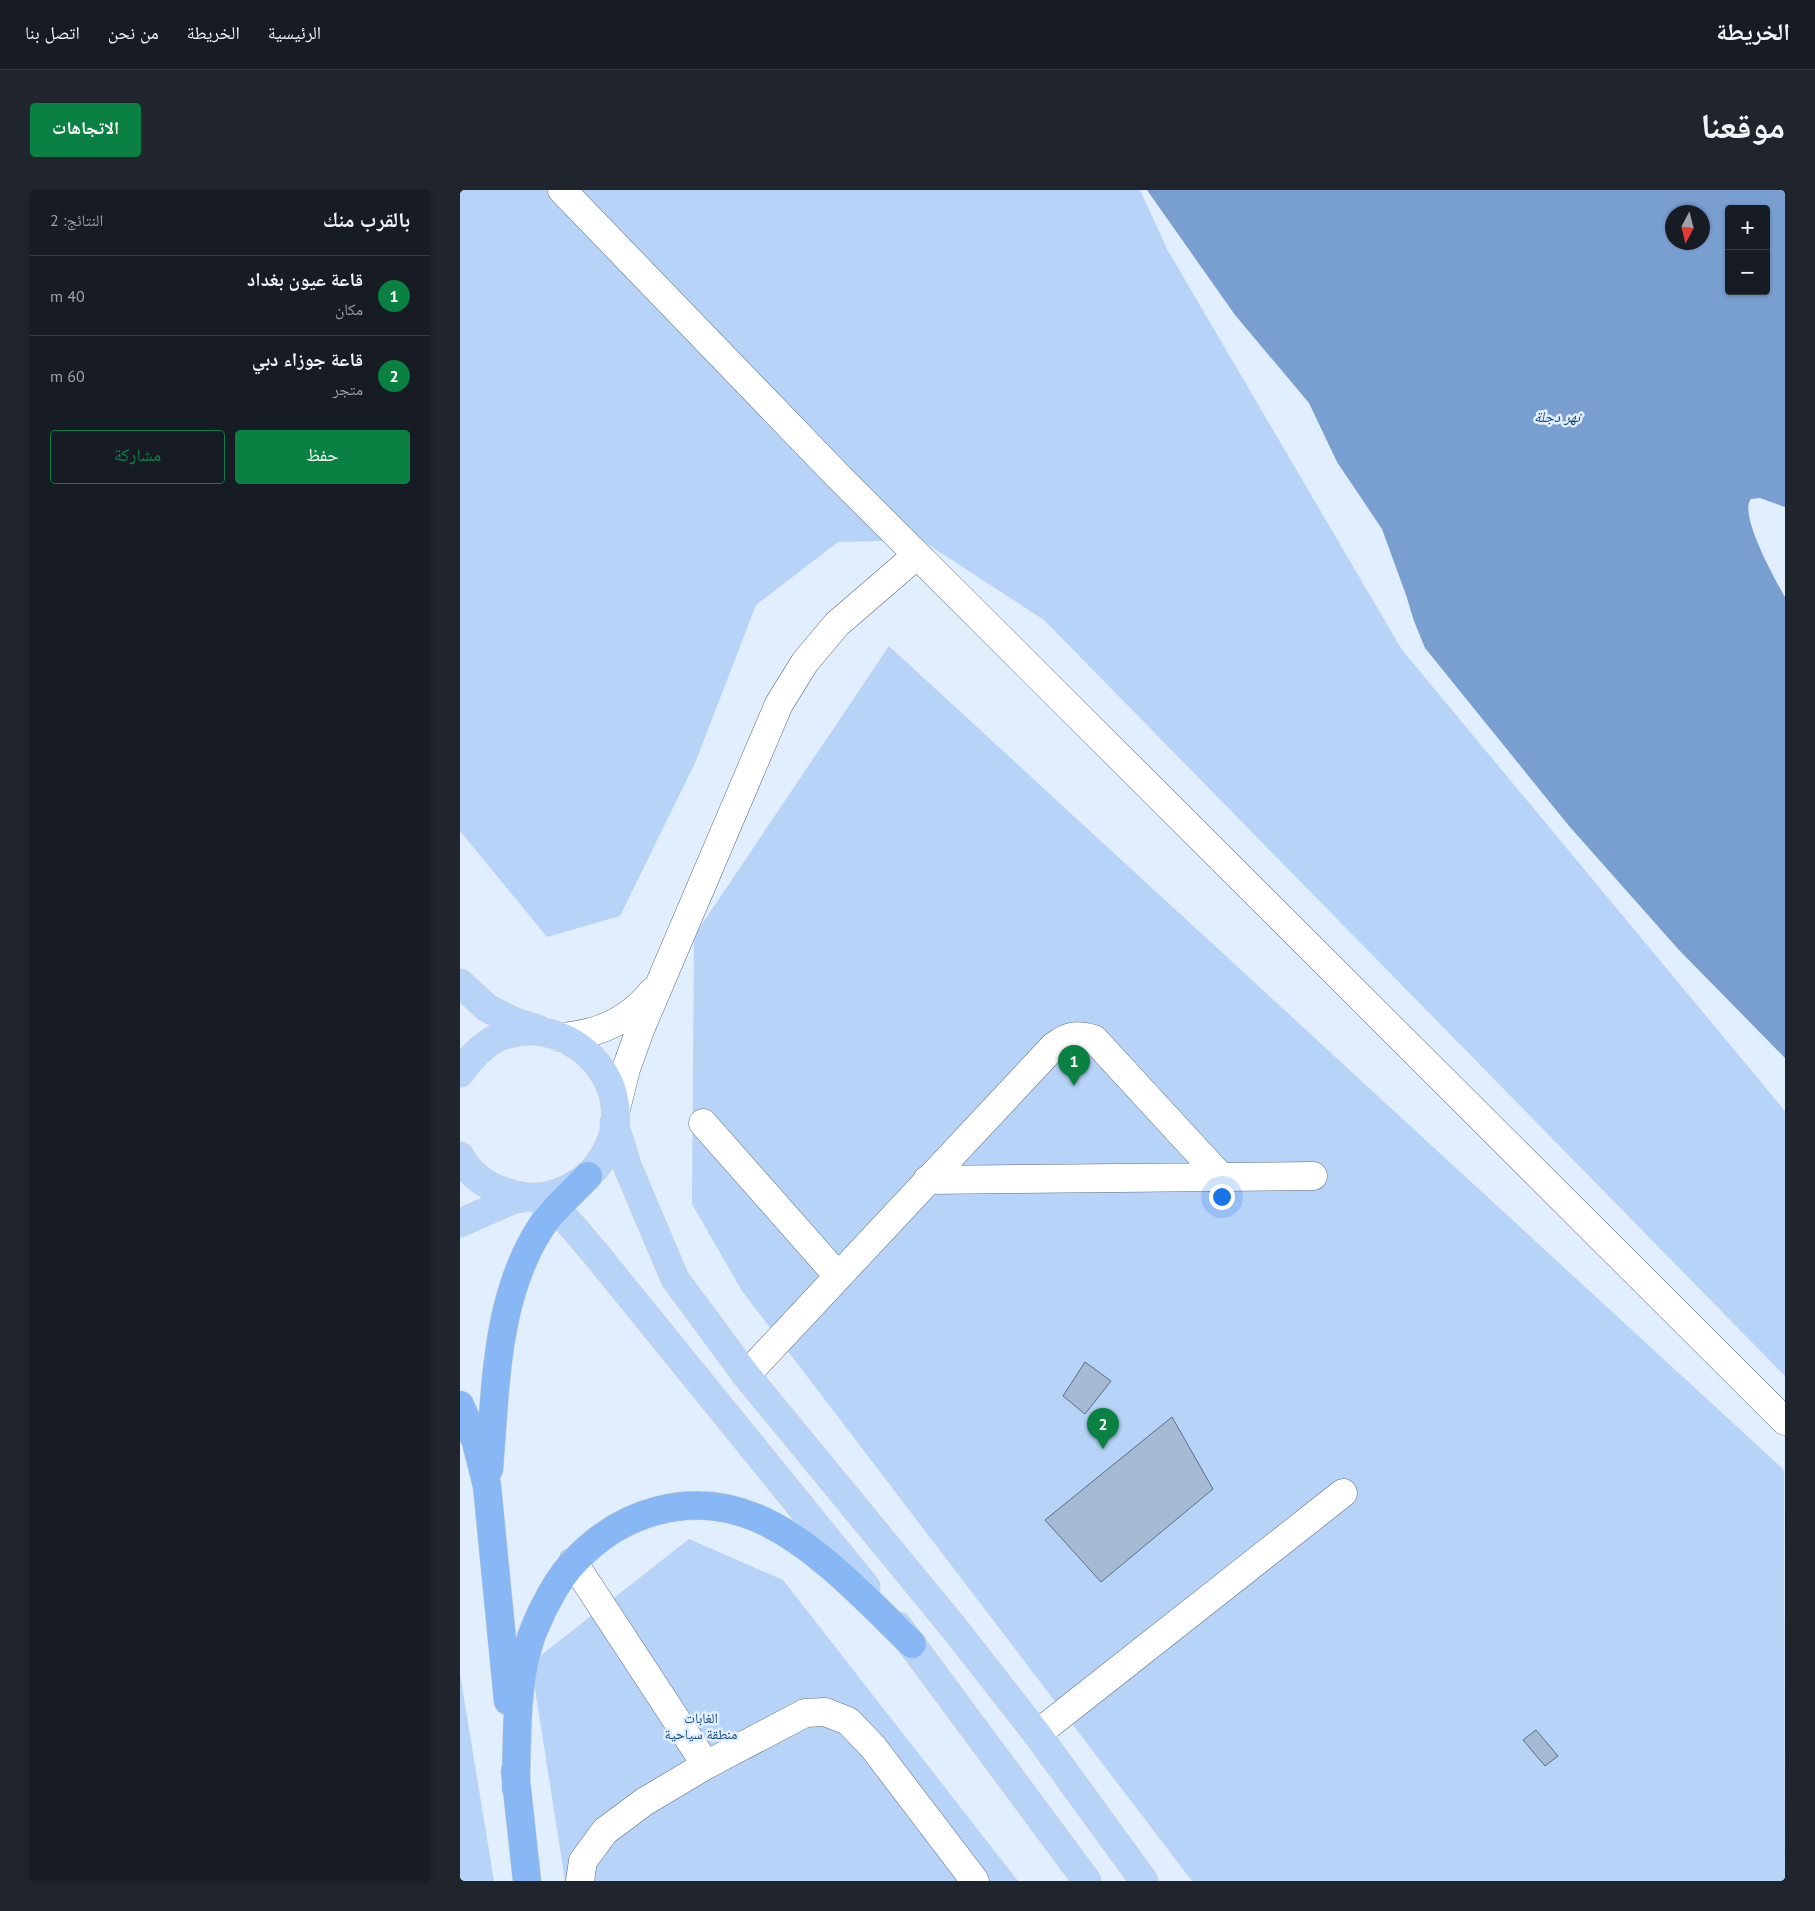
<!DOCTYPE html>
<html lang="ar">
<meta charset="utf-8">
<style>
:root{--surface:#171b24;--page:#20242c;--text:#f1f3f6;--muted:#9ea1a6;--line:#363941;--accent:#0b8043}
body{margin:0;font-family:"PT Sans","Noto Naskh Arabic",sans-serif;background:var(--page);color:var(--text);direction:rtl}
.controls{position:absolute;right:15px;top:15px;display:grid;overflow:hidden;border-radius:5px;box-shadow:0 1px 4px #0004}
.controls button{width:45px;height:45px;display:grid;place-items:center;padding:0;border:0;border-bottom:1px solid var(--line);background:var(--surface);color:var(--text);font:25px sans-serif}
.compass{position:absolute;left:1205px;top:15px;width:45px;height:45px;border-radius:50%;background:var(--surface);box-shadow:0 1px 4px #0004;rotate:187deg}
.you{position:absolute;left:761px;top:1006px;width:18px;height:18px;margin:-12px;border:4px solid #fff;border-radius:50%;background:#1a73e8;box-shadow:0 0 0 8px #1a73e833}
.badge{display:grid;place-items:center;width:32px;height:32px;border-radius:50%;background:var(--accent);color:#fff;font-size:16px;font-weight:700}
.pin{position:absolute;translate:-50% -41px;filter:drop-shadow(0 1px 2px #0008)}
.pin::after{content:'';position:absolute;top:26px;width:18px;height:15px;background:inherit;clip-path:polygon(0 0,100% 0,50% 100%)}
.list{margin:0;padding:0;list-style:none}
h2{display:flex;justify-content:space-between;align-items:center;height:65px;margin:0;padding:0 20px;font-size:21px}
h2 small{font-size:16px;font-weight:400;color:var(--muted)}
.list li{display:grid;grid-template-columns:32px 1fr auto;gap:15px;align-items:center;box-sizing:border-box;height:80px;padding:0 20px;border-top:1px solid var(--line)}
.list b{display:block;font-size:19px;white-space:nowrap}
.list p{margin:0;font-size:16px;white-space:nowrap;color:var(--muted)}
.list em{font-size:16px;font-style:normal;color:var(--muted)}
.actions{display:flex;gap:10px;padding:15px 20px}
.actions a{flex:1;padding:11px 0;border:1px solid var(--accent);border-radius:5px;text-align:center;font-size:18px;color:var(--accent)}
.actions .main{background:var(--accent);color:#fff}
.map{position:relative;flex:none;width:1325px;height:1691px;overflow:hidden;direction:ltr;border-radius:5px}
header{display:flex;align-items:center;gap:30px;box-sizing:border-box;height:70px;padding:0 25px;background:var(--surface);border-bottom:1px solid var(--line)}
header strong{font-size:24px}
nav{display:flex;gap:28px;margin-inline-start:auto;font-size:18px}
.intro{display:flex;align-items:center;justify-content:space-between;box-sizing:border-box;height:120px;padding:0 30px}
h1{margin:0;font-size:35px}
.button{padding:12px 22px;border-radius:5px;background:var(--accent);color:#fff;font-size:18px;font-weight:700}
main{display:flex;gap:30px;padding:0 30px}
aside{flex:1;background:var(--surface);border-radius:5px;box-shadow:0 1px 4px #0004}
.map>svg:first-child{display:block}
.green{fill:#b7d3f8}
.water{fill:#799fd0;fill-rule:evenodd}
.building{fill:#a6bad4;stroke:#5c6e86}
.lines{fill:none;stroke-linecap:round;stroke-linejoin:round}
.minor-casing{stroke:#5c6e86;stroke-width:29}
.major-casing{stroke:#ced0d2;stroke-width:29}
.highway-casing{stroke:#ced0d2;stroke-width:29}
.minor{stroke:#fff;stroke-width:28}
.major{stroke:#b7d4f8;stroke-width:28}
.highway{stroke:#87b7f4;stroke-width:28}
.labels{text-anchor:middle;stroke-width:5;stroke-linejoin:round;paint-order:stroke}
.park-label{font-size:14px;fill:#114682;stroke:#e1eefe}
.water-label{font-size:15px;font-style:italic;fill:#124682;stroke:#e1eefe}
</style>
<header>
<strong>الخريطة</strong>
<nav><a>الرئيسية</a><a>الخريطة</a><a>من نحن</a><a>اتصل بنا</a></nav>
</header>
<div class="intro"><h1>موقعنا</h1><a class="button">الاتجاهات</a></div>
<main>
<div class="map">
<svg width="1325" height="1691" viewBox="0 0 1325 1691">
<rect width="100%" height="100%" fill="#e1eefe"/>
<path class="green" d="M 0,0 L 680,0 L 707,59 L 942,460 L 1325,921 L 1325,1186 L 584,430 L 461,350 L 378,352 L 296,415 L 235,573 L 160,726 L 87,747 L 0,641 Z
M 429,456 L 1324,1280 L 1325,1691 L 732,1691 L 282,1101 L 232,1014 L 234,746 Z
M 229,1349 L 323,1390 L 558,1691 L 105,1691 L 71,1473 Z
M 0,1484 L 34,1691 L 0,1691 Z"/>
<path class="water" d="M 687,0 L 1325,0 L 1325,317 L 1300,308 L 1291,309 C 1278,324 1316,391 1325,407 L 1325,868 L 1219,760 L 1109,636 L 965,458 L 954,431 L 946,405 L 922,339 L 877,272 L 849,213 L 775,125 ZM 1269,19 L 1306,19 L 1306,101 L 1269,101 ZM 1212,22 L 1242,22 L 1242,52 L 1212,52 Z"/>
<path class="building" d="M 625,1172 L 651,1191 L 625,1224 L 603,1206 Z
M 712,1227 L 753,1299 L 641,1392 L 585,1330 Z
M 1076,1540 L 1098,1566 L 1085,1576 L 1063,1550 Z"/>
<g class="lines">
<g class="minor-casing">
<path id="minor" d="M 102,0 L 379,287 L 1325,1231
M 99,847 C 136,845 168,832 192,802
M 156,919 L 166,879 L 180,840 L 319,514 L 345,472 L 377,434 L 457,365
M 243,933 L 378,1086
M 467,990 L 853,986
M 286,1185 L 594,856 C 609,845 616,844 634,849 L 761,987
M 113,1372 L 246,1575 L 184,1612 L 145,1641 L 123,1671 L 120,1691
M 577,1544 L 883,1303
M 246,1575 L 345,1523 L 365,1522 L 388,1531 L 413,1557 L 515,1691"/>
</g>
<g class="major-casing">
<path id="major" d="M 0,793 L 27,818 L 55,832 L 78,839
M 0,883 C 10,869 20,857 35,849 C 102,817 179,887 149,956 C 143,969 134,982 121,991 C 106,1001 88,1009 68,1007 C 41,1004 13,992 0,966
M 154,933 L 168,978 L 215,1089 L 286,1185 L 494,1438 L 577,1544 L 684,1691
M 75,1008 C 101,1017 117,1043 135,1063 L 406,1397
M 0,1033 L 52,1010 L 67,1007
M 438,1436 L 627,1691"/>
</g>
<g class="highway-casing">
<path id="highway" d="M 0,1215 L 16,1252 L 27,1296 L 48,1511
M 29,1279 C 36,1197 35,1108 81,1037 C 92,1020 114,1001 128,986
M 55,1581 L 67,1691
M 56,1598 C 57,1548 55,1483 75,1437 C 83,1417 99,1387 114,1372 C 161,1321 231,1300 297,1328 C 355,1353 407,1410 452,1454"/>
</g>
<use href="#minor" class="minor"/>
<use href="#major" class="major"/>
<use href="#highway" class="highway"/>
</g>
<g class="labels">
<g class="park-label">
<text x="241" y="1533">الغابات<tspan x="241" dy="16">منطقة سياحية</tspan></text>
</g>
<g class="water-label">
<text x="1097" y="232">نهر دجلة</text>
</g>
</g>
</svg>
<div class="controls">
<button>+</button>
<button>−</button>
</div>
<svg class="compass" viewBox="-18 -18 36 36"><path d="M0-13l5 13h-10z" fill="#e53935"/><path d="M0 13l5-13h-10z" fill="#9ea1a6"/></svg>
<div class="you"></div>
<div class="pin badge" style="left:614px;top:896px">1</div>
<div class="pin badge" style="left:643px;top:1259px">2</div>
</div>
<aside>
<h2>بالقرب منك<small>النتائج: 2</small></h2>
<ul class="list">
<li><span class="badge">1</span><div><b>قاعة عيون بغداد</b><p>مكان</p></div><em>40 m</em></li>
<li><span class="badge">2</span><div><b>قاعة جوزاء دبي</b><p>متجر</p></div><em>60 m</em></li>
</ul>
<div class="actions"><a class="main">حفظ</a><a>مشاركة</a></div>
</aside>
</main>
